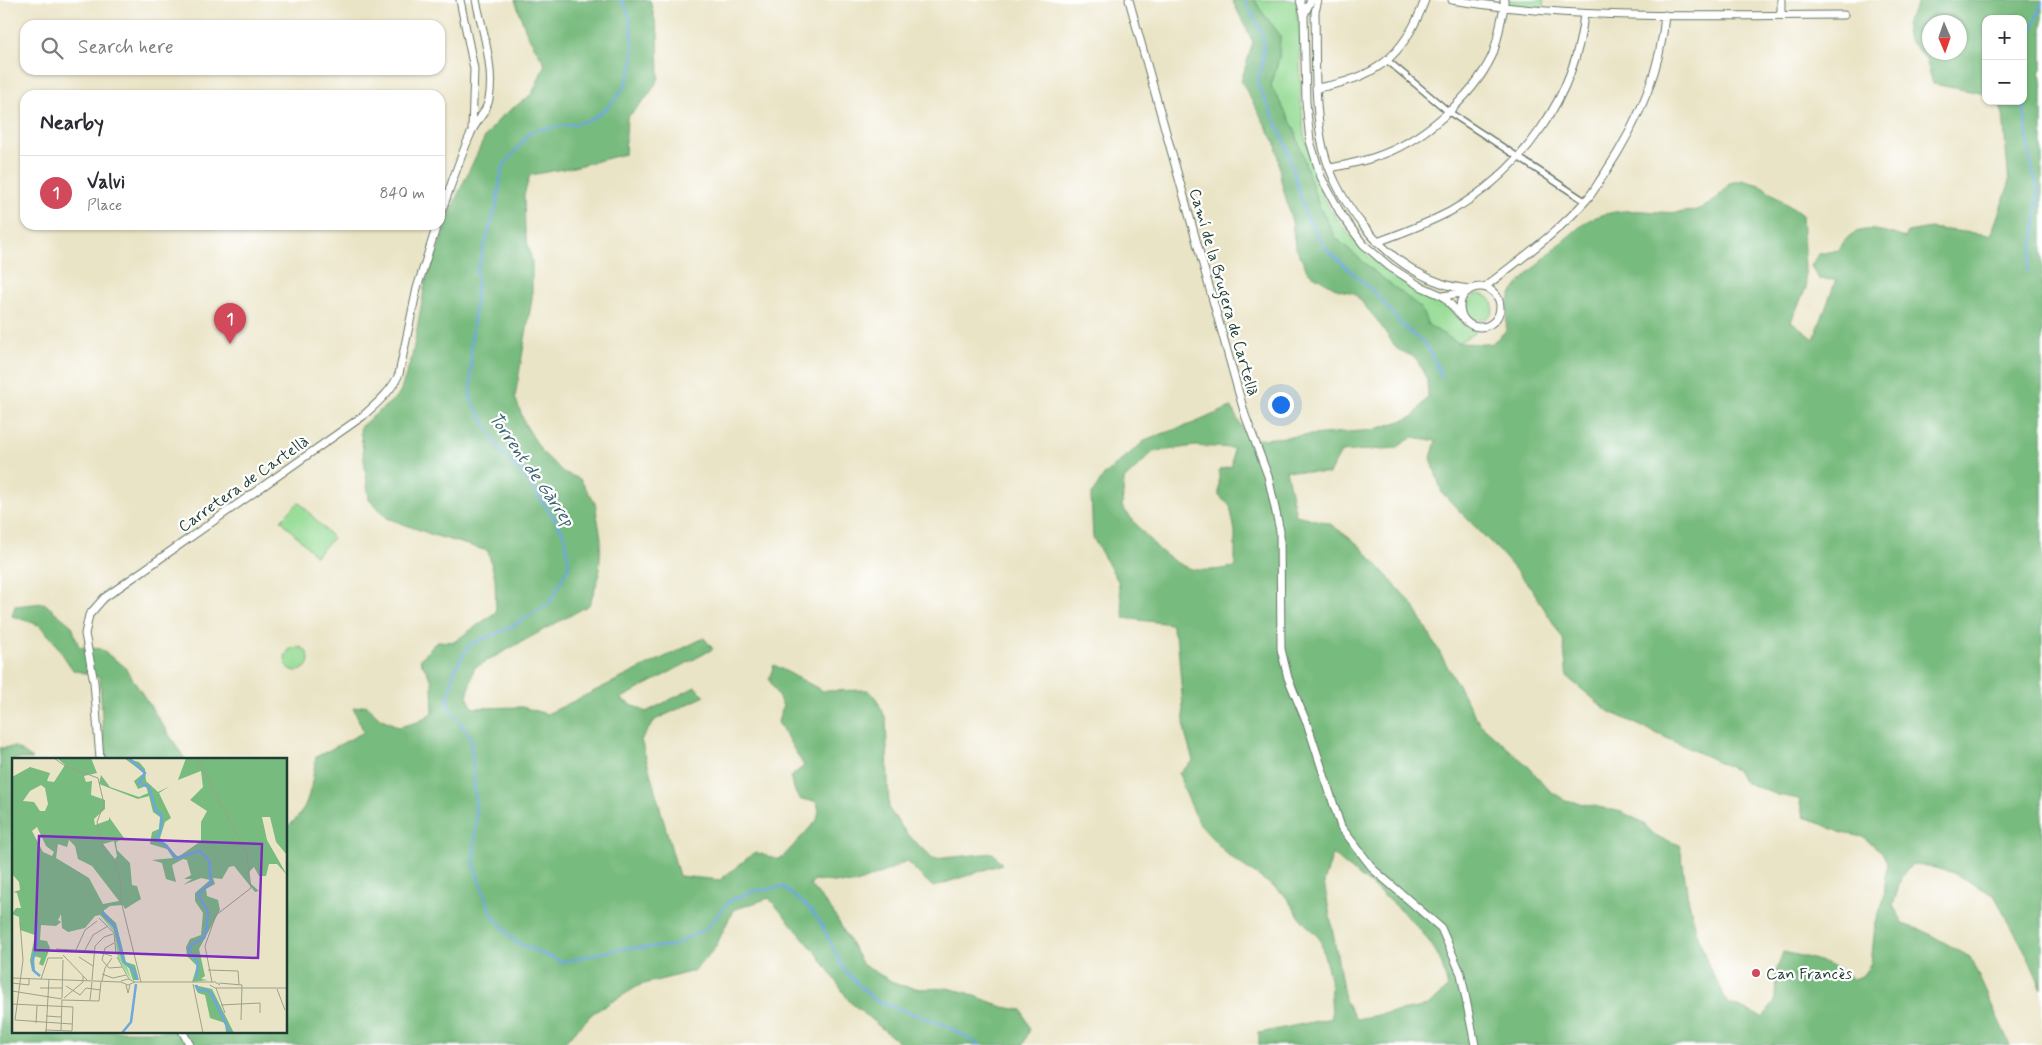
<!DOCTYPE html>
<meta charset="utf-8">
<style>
:root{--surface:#fff;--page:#f7f7f7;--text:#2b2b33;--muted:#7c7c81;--line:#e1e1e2;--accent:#d1495b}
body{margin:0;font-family:Mynerve,sans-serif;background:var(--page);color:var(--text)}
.controls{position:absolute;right:15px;top:15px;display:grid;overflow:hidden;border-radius:10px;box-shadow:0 1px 4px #0004}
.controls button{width:45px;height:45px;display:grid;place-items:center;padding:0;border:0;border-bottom:1px solid var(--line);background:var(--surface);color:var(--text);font:25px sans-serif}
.compass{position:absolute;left:1922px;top:15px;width:45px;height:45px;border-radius:50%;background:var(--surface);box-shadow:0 1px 4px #0004;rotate:178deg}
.you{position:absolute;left:1280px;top:404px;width:18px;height:18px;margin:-12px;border:4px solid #fff;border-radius:50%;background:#1a73e8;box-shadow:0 0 0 8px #1a73e833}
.badge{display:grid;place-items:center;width:32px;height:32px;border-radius:50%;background:var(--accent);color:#fff;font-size:16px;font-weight:700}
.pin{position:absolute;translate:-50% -41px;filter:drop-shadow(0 1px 2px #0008)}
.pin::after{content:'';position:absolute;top:26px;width:18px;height:15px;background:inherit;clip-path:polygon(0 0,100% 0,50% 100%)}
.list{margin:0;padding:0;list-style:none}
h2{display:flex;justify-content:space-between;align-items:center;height:65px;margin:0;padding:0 20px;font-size:21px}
h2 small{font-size:16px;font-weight:400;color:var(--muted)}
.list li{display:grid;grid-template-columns:32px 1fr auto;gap:15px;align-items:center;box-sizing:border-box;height:75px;padding:0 20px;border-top:1px solid var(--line)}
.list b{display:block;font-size:19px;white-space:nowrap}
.list p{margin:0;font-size:16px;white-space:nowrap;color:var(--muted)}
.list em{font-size:16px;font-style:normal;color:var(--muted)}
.icon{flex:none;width:28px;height:28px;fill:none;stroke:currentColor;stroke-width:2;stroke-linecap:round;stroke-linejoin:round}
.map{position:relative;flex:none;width:2042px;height:1045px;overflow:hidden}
.search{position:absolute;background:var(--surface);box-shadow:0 1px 4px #0004;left:20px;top:20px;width:425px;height:55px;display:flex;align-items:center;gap:12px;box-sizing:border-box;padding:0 18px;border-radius:15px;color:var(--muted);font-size:19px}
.panel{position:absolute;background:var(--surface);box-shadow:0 1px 4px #0004;left:20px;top:90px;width:425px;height:140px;border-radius:15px}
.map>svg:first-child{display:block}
.green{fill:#95db94;stroke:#5a8c64}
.forest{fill:#78bb7e;stroke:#4c7c59;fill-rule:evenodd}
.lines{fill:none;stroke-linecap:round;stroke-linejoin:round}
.stream{stroke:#6da8dd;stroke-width:2.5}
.pedestrian-casing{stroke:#667767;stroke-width:8}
.minor-casing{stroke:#667767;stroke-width:9}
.pedestrian{stroke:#fff;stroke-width:5}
.minor{stroke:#fff;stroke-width:7}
.poi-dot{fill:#d1495b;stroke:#fff;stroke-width:2}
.labels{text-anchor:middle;stroke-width:4.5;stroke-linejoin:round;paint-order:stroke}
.street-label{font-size:16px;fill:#1f3d34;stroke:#fff}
.poi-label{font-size:16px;fill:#1f3d34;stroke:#fff;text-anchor:start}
.water-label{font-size:18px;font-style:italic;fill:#3a626f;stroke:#fff}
.inset-river{fill:none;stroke:#6da8dd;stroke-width:2.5}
.inset-road{fill:none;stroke:#99a18c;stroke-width:1}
.view{fill:#7b2cbf;fill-opacity:0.15;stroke:#7b2cbf;stroke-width:2.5}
.inset-edge{fill:none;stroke:#1f3d34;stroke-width:2.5}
</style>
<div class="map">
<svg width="2042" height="1045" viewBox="0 0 2042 1045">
<rect width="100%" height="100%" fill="#fff"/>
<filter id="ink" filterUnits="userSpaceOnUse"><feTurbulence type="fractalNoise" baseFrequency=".02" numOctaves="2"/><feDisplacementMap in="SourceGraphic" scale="10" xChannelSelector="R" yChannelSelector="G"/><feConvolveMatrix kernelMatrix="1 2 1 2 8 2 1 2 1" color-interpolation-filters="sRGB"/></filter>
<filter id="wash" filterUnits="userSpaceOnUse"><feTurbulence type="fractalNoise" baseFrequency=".0096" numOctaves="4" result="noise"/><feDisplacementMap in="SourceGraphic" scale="20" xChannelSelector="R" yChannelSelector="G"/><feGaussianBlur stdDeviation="1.12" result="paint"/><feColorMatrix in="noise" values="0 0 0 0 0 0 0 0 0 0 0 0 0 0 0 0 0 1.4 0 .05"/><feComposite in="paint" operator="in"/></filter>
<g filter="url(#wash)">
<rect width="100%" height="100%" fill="#eae4c6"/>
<path class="green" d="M 1255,0 L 1295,0 C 1298,7 1297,11 1297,18 L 1299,18 L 1301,101 L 1304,134 L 1321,189 L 1320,191 C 1337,224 1372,266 1407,285 C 1419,292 1433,296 1445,304 C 1457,313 1461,328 1476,332 L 1458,343 L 1428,325 L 1419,307 L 1377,274 L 1336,238 L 1318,204 L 1294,128 L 1271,86 L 1279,58 L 1280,35 L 1259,8 Z
M 1504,0 L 1544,0 L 1542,11 L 1504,8 Z
M1467 307a13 13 0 1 1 26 0a13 13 0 1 1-26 0Z
M 299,502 L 333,538 L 316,556 L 281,520 Z
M285 659a12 12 0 1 1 24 0a12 12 0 1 1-24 0Z"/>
<path class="forest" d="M 515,0 L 650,0 L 658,33 L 659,78 L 648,96 L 627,118 L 625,154 L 574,167 L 530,175 L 524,195 L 525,232 L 532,262 L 532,299 L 515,397 L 525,424 L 542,452 L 563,472 L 580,479 L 595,503 L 601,538 L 599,577 L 589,605 L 474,668 L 467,697 L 473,708 L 522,707 L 547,714 L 704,638 L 713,649 L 620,699 L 646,712 L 695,687 L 705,696 L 655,720 L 641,740 L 679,876 L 720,880 L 755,852 L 777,859 L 782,858 L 817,820 L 819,810 L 816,801 L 801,800 L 796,794 L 790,777 L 804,766 L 778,722 L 783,706 L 769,679 L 774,665 L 823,691 L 869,690 L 877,700 L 886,719 L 889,809 L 907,834 L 934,859 L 993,853 L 1002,864 L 933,887 L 906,861 L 889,870 L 854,884 L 814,880 L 810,885 L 833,912 L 863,965 L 898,985 L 921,989 L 947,988 L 968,993 L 1003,1007 L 1022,1010 L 1030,1029 L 1023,1045 L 902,1045 L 850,1002 L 818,955 L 769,898 L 733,910 L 715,948 L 694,971 L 640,985 L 593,1013 L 562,1045 L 0,1045 L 0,748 L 15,747 L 33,759 L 14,759 L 14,1031 L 286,1031 L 286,827 C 310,813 312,781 316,757 L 364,732 L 353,708 L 366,705 L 380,718 L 399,727 L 418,722 L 433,712 L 432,681 L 420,660 L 437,641 L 454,642 L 496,612 L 495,578 L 488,551 L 433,535 L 387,518 L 369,500 L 360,427 L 399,395 L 412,357 L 425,284 L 457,196 L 485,137 L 501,117 L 532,94 L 545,64 L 527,34 Z
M 1232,0 L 1255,0 L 1259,8 L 1280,35 L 1279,58 L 1271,86 L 1294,128 L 1318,204 L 1336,238 L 1377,274 L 1420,307 L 1428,325 L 1458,343 L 1491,344 L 1506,331 C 1507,321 1506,307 1510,297 C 1516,281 1573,231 1589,220 C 1595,217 1604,214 1610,213 C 1655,203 1698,232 1729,183 L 1744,180 L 1762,186 L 1802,215 L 1806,288 L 1791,321 L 1814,339 L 1836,280 L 1819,279 L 1811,266 L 1818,254 L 1839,250 C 1853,220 1881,230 1905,238 L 1908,232 L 1930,228 L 1991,235 L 2009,184 L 2003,114 L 1998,101 L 2023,101 L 2023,19 L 1986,19 L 1986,94 L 1933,84 L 1926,59 L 1908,39 L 1905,24 L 1920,0 L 2042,0 L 2042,69 L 2040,72 L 2042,79 L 2042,989 L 2026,953 L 1994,895 L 1951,872 L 1923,865 L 1912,864 L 1901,878 L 1893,906 L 1905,925 L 1922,930 L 1970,957 L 2010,1045 L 1259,1045 L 1259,1033 L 1332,1018 L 1330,978 L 1320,939 L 1301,919 L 1284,894 L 1228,855 L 1200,825 L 1183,787 L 1179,773 L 1193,761 L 1185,733 L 1178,645 L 1171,624 L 1124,618 L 1118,581 L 1093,538 L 1091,496 L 1104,475 L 1147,439 L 1194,423 L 1231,407 L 1249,440 L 1373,430 L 1413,417 L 1428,397 L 1427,380 L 1416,358 L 1397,349 L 1377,320 L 1354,293 L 1339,290 L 1308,272 L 1295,246 L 1292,222 L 1281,180 L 1276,144 L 1241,81 L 1253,42 ZM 1930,22 L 1960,22 L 1960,52 L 1930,52 ZM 1413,437 L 1436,441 L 1431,458 L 1442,493 L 1500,552 L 1532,589 L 1563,639 L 1567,677 L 1608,711 L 1736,770 L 1744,782 L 1778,795 L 1799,799 L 1803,816 L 1842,833 L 1863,837 L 1882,852 L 1887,862 L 1884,898 L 1875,926 L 1871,964 L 1862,976 L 1853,979 C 1828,962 1812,958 1783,952 L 1776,971 L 1775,1002 L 1763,1017 L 1728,1003 L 1709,967 L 1697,933 L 1688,898 L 1680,845 L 1657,837 L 1642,822 L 1622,812 L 1565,800 L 1549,790 L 1528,766 L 1479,723 L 1413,605 L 1359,545 L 1329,523 L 1296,515 L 1286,470 L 1329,474 L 1341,452 L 1396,448 ZM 1195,446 L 1233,448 L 1232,466 L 1219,470 L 1219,496 L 1230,506 L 1235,531 L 1235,567 C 1221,569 1205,572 1192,569 C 1162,561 1141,529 1122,507 L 1124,480 L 1153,452 ZM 1333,854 C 1370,887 1414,912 1439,957 C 1443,966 1445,977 1448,987 L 1428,1006 L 1356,1019 L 1345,1000 L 1324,882 Z
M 44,603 L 72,626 L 79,647 L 100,649 L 124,666 L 185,759 L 104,759 L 100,677 L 73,670 L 53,640 L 39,625 L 12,616 L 15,606 Z"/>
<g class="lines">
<path class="stream" d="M 620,0 C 630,8 630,23 632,35 C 639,70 621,102 591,119 C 584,124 543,128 531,131 L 502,168 L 496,207 L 476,274 L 478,277 L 471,345 L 471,399 L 502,453 L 522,473 L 552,515 L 565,536 L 569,565 L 550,603 L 511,627 L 469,645 L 454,671 L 447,705 L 471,738 L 476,812 L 474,866 L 491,913 L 515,942 L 562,962 L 618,949 L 671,946 L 707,928 L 729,901 L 754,891 L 783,887 L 810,909 L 822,925 L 844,970 L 874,1000 L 945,1025 L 980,1045
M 1245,0 L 1263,35 L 1263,59 L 1257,83 L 1284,139 L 1306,216 L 1327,250 L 1376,294 L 1403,326 L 1427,346 L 1442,377
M 2023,56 L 2042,2
M 2023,101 L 2030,159 L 2038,192 L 2035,234 L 2028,271"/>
</g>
</g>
<g filter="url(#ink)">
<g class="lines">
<g class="pedestrian-casing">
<path id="pedestrian" d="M 1388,61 L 1449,112 L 1585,201"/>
</g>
<g class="minor-casing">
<path id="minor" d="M 460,0 L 474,69 L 472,130
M 1129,0 L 1245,415 L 1268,476 L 1280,531 L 1281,649 L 1288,678 L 1308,726 L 1341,827 L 1374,870 L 1441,928 L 1461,974 L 1475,1045
M 1300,0 L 1304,15 L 1306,102 L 1310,141 L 1321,177 L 1342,216 L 1363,244 L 1390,267 L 1420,286 L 1443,296 L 1463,318
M 1318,0 L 1315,12 C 1316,54 1314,97 1321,138 C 1331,199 1385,265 1444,284 C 1452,287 1462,288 1470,289
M 1452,0 C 1581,21 1714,15 1844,15
M 1304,15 L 1311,0
M 1781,15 L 1781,0
M 1316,88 C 1375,79 1404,57 1425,0
M 1330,168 C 1345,165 1361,162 1375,157 C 1420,143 1472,98 1492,56 C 1498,42 1500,23 1504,8 L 1504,0
M 440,216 C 450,188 459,160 471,133 C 476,121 487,112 489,99 C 495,69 482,29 476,0
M 1377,242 C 1402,233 1427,224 1451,211 C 1522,171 1576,96 1584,14
M 1485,287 C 1520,259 1558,233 1588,198 C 1594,191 1599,181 1605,173 C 1636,126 1661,72 1665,15
M1460 307a20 20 0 1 1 40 0a20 20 0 1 1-40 0Z
M 1443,296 L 1467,292
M 100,759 L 94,682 L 85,634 L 89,615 L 104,598 L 363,416 C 377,403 391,392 399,374 L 417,288 L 437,225
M 182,1031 L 190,1045"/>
</g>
<use href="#pedestrian" class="pedestrian"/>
<use href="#minor" class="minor"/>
</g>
</g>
<circle class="poi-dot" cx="1756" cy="973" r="5"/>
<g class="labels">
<g class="street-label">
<text transform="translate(1225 292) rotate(74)" y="6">Camí de la Brugera de Cartellà</text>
<text transform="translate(243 483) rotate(-35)" y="6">Carretera de Cartellà</text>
</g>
<g class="poi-label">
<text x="1766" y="979">Can Francès</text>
</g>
<g class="water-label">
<text transform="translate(532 469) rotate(55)" y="6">Torrent de Gàrrep</text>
</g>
</g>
<g transform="translate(12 758)">
<rect width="275" height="275" fill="#eae4c6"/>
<path d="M 88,157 L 101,169 L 120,223 L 106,200 L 102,174 Z" fill="#95db94"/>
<path d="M 45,0 L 79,0 L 85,15 L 72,18 L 74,24 L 80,23 L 79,37 L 93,42 L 93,51 L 82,61 L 83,67 L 97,62 L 97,59 L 112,80 L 104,84 L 105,92 L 118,105 L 120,127 L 125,128 L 129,141 L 113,151 L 111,147 L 98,148 L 91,153 L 104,165 L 114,204 L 123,207 L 127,222 L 121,222 L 117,210 L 110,204 L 101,169 L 88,157 L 83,158 L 73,170 L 56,174 L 50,170 L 49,156 L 46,162 L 49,164 L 44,168 L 29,167 L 28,182 L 35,183 L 38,190 L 31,208 L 27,206 L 29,200 L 22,198 L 23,214 L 20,213 L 18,202 L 23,177 L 8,172 L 7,159 L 0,156 L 4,150 L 9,150 L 5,135 L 1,134 L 8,132 L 7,124 L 0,116 L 0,19 L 18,9 L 38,15 L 35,23 L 42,24 L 53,7 ZM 29,27 L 33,30 L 36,46 L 33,53 L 28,53 L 22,44 L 11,43 L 18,33 ZM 25,69 L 34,88 L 42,94 L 40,98 L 31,94 L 20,73 ZM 57,82 L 63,88 L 66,101 L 80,108 L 107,143 L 91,146 L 77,120 L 44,100 L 46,86 L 55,89 ZM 102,83 L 105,98 L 103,101 L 91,86 ZM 112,0 L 127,4 L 133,11 L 134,23 L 146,34 L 158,28 L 147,35 L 159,60 L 153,64 L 148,80 L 166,99 L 189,83 L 189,64 L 195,53 L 178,42 L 191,29 L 189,13 L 166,22 L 174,0 L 275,0 L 275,97 L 264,84 L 258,59 L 250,59 L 255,82 L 275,117 L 265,106 L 257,106 L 254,118 L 247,118 L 242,109 L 237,114 L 238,125 L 247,133 L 243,134 L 222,108 L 217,109 L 210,121 L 201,120 L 203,126 L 194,131 L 195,138 L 206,142 L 208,152 L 187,191 L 193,218 L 189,221 L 196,222 L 180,224 L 185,208 L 175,198 L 174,189 L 178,181 L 189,177 L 191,155 L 183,143 L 183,135 L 198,122 L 189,120 L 171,127 L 180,121 L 172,121 L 179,117 L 175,102 L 171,101 L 160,107 L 164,124 L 154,121 L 150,105 L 140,102 L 161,100 L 155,91 L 138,86 L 140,74 L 147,71 L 148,59 L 141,54 L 137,38 L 126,41 L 87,26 L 89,17 L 98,29 L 127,39 L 136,35 L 134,28 L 126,31 L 122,23 L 132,15 ZM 182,227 L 200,231 L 222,275 L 214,275 L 213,265 L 198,260 L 193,237 L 186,235 Z" fill="#78bb7e" fill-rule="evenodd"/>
<path class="inset-river" d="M 117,0 L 133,15 L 127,25 L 137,29 L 144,52 L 150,58 L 148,74 L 143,82 L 154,87 L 164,100 L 188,93 L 197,103 L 199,125 L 186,136 L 196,154 L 195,168 L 192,180 L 179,187 L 177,193 L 186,205 L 184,221M 90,153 L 104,171 L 112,204 L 122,212 L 125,222M 25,163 L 25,186 L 20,205 L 22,213 L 28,218M 184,227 L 186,232 L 195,232 L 200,237 L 218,275M 110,275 L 119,264 L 124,226"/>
<path class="inset-road" d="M 42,0 L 53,8 L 86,20 L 92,46 L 85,64 L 92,93 L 103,104 L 108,121 L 109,143 L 129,224M 185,0 L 235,97 L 239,130 L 204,157 L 193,188 L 200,224M 87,160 L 102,175 L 104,196M 8,164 L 11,202 L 3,262 L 60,266M 102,185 L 93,190 L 90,202 L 97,210 L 110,209M 44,191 L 82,193 L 100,198M 64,192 L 73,172 L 85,163M 73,192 L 81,177 L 96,168M 51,197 L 75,222M 67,199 L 81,208M 105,199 L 117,221M 196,212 L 226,213 L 227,226M 90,216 L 101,220 L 114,217M 0,220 L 109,224 L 116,227 L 123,224M 29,221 L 36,200 L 51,200M 80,222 L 83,188 L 92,179 L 101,176M 90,223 L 93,210 L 100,200M 109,223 L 116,221 L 123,224 L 203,224 L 208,227M 0,225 L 17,227 L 17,221M 207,225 L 230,227 L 229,262M 181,226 L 191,275M 114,227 L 116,235 L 118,227M 198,227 L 203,230 L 275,230M 54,228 L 68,237 L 74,230 L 89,232M 28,230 L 50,230M 204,230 L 213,255M 265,231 L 273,252M 0,233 L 50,241M 50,240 L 51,202M 52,240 L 71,224 L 71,218M 50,242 L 87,243 L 89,224M 78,242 L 80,224M 0,246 L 61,249 L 60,273 L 33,272M 209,247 L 248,245 L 248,255M 34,258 L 49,259M 24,265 L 25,248M 49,272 L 50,242M 34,275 L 37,221"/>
<path class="view" d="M 27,78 L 250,86 L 246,200 L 23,192 Z"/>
<rect width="275" height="275" class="inset-edge"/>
</g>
</svg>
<div class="controls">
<button>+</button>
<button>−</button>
</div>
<svg class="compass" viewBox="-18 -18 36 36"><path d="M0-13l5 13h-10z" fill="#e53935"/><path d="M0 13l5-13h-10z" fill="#7c7c81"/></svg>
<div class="you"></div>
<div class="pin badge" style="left:230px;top:344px">1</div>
<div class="search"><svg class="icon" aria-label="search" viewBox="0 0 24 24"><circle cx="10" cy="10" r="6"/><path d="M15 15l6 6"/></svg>Search here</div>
<section class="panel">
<h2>Nearby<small></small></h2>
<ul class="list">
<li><span class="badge">1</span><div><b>Valvi</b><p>Place</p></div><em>840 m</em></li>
</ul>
</section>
</div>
